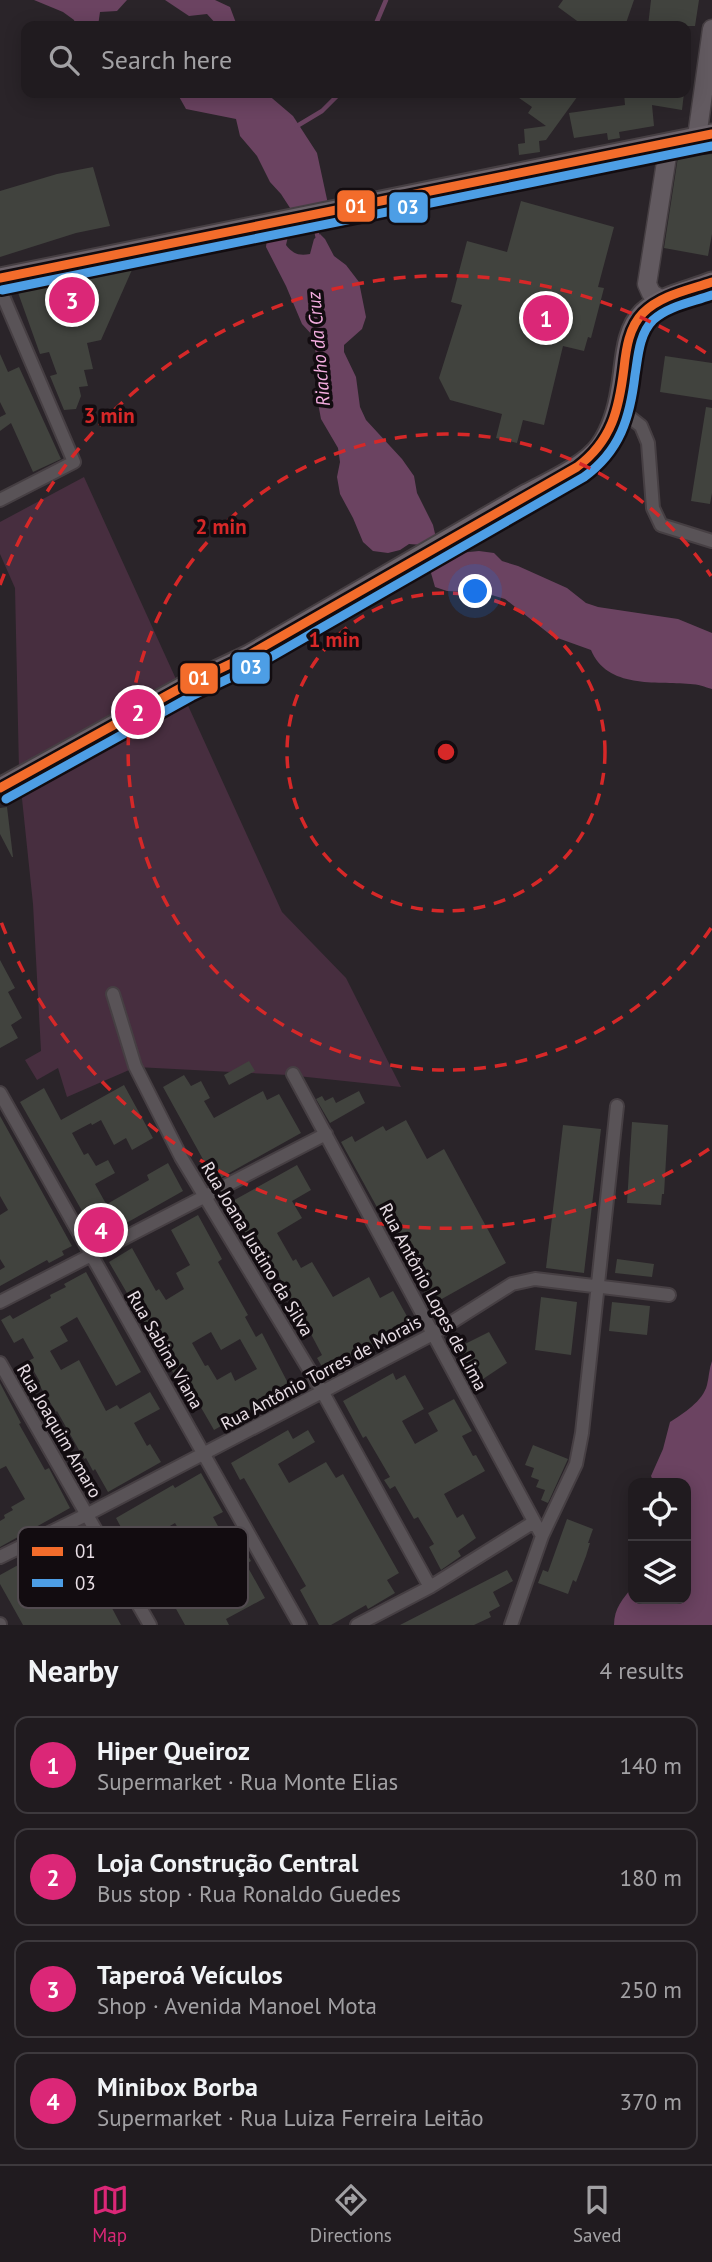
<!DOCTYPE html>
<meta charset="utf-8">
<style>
:root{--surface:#201b1f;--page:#282428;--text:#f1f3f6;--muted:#a2a1a4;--line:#3d393d;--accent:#db2777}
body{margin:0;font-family:"PT Sans",sans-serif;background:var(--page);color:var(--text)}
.controls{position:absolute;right:21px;bottom:21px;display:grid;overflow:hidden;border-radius:14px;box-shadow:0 4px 18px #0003}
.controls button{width:63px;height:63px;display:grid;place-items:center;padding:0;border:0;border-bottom:2px solid var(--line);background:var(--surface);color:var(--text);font:35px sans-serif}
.you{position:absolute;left:476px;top:592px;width:24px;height:24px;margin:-18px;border:5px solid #fff;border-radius:50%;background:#1a73e8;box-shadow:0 0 0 10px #1a73e833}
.badge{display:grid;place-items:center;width:46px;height:46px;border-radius:50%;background:var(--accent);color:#fff;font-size:23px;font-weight:700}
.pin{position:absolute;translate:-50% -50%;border:4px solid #fff;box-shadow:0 2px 7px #0006}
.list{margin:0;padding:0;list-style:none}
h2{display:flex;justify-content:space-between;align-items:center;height:91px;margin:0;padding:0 28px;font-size:30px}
h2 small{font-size:23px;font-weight:400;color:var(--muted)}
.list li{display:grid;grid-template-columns:46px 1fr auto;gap:21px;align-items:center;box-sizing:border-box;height:98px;margin:0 14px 14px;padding:0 14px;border:2px solid var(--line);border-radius:14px}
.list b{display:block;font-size:26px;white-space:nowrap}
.list p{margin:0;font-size:23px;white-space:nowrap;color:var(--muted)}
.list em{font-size:23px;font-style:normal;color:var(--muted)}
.icon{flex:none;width:38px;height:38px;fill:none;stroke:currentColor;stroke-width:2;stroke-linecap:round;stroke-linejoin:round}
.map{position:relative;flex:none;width:712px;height:1625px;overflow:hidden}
.search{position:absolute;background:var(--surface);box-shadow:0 4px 18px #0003;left:21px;right:21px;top:21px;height:77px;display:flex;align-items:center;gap:18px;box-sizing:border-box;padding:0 24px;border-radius:14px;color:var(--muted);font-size:26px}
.sheet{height:539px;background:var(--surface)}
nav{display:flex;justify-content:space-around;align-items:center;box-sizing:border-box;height:98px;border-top:2px solid var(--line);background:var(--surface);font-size:19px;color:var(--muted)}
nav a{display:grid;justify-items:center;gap:4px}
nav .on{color:var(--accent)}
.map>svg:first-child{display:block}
.green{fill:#472e3f}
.water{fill:#6b4361}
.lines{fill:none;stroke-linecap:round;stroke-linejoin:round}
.stream{stroke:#6b4361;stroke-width:4.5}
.building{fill:#41433e;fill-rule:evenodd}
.street-casing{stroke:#463f43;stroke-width:16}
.secondary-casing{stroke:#463f43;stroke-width:21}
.primary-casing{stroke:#463f43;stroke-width:23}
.street{stroke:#595357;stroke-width:12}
.secondary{stroke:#625a60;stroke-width:18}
.primary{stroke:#6b6269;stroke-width:19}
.bus-1-casing{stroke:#120c10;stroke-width:14}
.bus-2-casing{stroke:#120c10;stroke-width:14}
.bus-1{stroke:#f36c2b;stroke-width:9}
.bus-2{stroke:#4d9ee5;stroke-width:9}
.ring{fill:none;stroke:#d62828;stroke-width:3.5;stroke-dasharray:12 9}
.labels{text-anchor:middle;stroke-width:7;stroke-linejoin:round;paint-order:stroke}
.street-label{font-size:18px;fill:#e8dee5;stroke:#120c10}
.water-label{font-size:19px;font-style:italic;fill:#f4ade0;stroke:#120c10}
.key{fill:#120c10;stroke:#524b50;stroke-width:2}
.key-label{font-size:19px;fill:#e8dee5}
.centre{fill:#d62828;stroke:#120c10;stroke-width:3.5}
.ring-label{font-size:21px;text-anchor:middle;font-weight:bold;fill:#d62828;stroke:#120c10;stroke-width:7;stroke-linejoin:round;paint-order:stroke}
.line-badge{stroke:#120c10;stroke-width:2.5}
.badge-label{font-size:19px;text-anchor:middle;font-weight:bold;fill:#fff}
</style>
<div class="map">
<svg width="712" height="1625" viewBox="0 0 712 1625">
<rect width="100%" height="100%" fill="#2a2429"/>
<path class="green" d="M 84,477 L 282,912 L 346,978 L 401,1087 L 288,1075 L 136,1067 L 67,1097 L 58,1068 L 37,1080 L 25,1060 L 41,1051 L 33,904 L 19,770 L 15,588 L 0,554 L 0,522 Z"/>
<path class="water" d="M 34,0 L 127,0 L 117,11 L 100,12 L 98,26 L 76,26 L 74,20 L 63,12 Z
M 165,0 L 215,0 L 230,7 L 236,23 L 234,26 L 218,26 L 207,14 L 189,16 Z
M 177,93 L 266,93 L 293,116 L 317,153 L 328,204 L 292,211 L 281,194 L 270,182 L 257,156 L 240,136 L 236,119 L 186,109 Z
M 291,224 L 286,245 C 293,254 299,256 310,254 L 314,239 L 320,234 L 325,239 L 334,256 L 346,265 L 359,282 L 366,317 L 362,329 L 344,345 L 344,352 L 356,377 L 360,407 L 366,420 L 402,459 L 414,476 L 417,493 L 433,525 L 436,538 L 447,549 L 459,553 L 479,551 L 494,553 L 502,561 L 518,566 L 567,588 L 586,603 L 598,607 L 678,619 L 712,633 L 712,689 C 705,687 698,684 690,684 C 656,681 607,689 591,650 L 552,636 L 505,599 L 485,593 L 447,591 L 435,587 L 423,545 L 409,544 L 400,550 L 388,553 L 373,551 L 363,542 L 353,518 L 340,494 L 337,477 L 340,462 L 338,448 L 321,419 L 318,403 L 322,384 L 317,367 L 314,337 L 302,324 L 286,286 L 266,247 L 268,229 Z
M 712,1361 L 712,1625 L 614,1625 C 614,1608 623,1599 633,1586 L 633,1599 L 686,1599 L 686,1483 L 654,1483 L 651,1476 L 663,1449 L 670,1422 C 683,1414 703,1401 707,1385 C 709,1377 709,1369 712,1361 Z"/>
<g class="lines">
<path class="stream" d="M 375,26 L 386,0
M 297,126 L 322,111 L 340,93
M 314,220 L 319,243"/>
</g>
<path class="building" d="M 563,0 L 634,0 L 625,26 L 584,26 L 558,7 Z
M 651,0 L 699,0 L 695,26 L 648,26 Z
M 512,93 L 580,93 L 546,140 L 539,141 L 540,152 L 519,155 L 518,144 L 525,143 L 524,129 L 546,126 L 528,113 L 532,107 Z
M 624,93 L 684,93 L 682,110 L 652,105 L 654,126 L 619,132 L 620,138 L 608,140 L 607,133 L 574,138 L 569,113 L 625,105 Z
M 712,154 L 712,234 L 708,256 L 664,248 L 678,157 Z
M 93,167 L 110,226 L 76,233 L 0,257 L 0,191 L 57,174 Z
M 521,201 L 614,227 L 598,287 L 604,288 L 591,338 L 588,337 L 584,351 L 563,346 L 544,425 L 523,420 L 517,443 L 496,438 L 502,414 L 450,400 L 439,378 L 462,305 L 451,302 L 467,241 L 507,252 Z
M 135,263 L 101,340 L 87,343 L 93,369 L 84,370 L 88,386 L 79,387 L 81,396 L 76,409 L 64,410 L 50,376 L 57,374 L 49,352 L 40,354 L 16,287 Z
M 0,354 L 8,372 L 19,367 L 61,459 L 33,472 L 11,423 L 0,431 L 0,417 L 6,414 L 0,402 Z
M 665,356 L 712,363 L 712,400 L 660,392 Z
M 706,407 L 712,408 L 712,493 L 710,504 L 691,501 Z
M 7,807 L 13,857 L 12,857 L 0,834 L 0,808 Z
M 0,960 L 15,988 L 8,992 L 22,1018 L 11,1025 L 18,1038 L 0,1048 Z
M 249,1061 L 255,1071 L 229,1085 L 224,1075 Z
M 184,1075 L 191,1086 L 201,1081 L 210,1098 L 204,1101 L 214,1118 L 263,1091 L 267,1100 L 279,1094 L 301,1133 L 215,1181 L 163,1087 Z
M 124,1085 L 153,1138 L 132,1150 L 126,1138 L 114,1145 L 101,1120 L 92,1125 L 91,1123 L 72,1133 L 84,1155 L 88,1153 L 96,1166 L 108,1160 L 115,1173 L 95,1184 L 105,1202 L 107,1204 L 149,1180 L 147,1175 L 168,1163 L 183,1191 L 98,1239 L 20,1102 L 44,1088 L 61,1120 Z
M 359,1091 L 365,1103 L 330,1123 L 316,1099 L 322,1096 L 325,1101 L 333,1097 L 336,1103 Z
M 0,1116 L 72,1246 L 62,1251 L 64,1255 L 49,1263 L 47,1260 L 0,1286 L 0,1270 L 5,1267 L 0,1259 L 0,1215 L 8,1210 L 0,1196 Z
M 406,1120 L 427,1159 L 444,1149 L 506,1263 L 431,1305 L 341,1142 L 352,1136 L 355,1142 L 383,1126 L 386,1131 Z
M 632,1122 L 668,1125 L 664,1194 L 662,1194 L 661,1205 L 627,1203 Z
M 563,1125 L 601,1129 L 584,1273 L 546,1268 Z
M 297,1165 L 311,1190 L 292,1201 L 302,1218 L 277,1233 L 293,1261 L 296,1259 L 301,1268 L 312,1262 L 333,1297 L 369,1277 L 380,1298 L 393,1291 L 414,1329 L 385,1345 L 384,1342 L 358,1357 L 356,1354 L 325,1372 L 317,1358 L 322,1355 L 292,1298 L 290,1299 L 276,1270 L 268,1274 L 229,1203 Z
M 198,1215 L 222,1259 L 218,1262 L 248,1315 L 245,1317 L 256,1337 L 262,1333 L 290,1387 L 214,1430 L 199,1404 L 193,1407 L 109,1262 L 132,1248 L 156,1291 L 159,1289 L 166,1300 L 184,1289 L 176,1273 L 190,1265 L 171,1230 ZM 211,1332 L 221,1350 L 240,1339 L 257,1369 L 235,1381 L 231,1372 L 217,1380 L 208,1365 L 205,1366 L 192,1343 Z
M 617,1259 L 654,1264 L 652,1277 L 615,1273 Z
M 86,1272 L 141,1372 L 116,1386 L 77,1317 L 60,1327 L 68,1341 L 50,1351 L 61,1370 L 79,1360 L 106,1411 L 117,1405 L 120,1409 L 150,1392 L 160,1409 L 134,1423 L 147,1446 L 150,1444 L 161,1462 L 108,1492 L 95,1469 L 93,1471 L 86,1458 L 84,1459 L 57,1411 L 56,1412 L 38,1383 L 40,1382 L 28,1361 L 34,1358 L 23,1338 L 14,1343 L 1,1320 L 10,1315 L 13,1319 L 51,1298 L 50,1295 L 66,1287 L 64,1284 Z
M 541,1297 L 577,1302 L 571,1355 L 535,1350 Z
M 612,1302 L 650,1306 L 647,1335 L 609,1331 Z
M 489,1332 L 507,1363 L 477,1383 L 457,1348 Z
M 393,1373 L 396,1380 L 405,1375 L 424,1409 L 402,1421 L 415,1444 L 438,1431 L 428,1413 L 454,1399 L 472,1431 L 462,1436 L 473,1456 L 476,1455 L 485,1471 L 444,1494 L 457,1518 L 463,1514 L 476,1538 L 458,1551 L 461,1556 L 441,1570 L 429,1547 L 434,1544 L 418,1517 L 414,1519 L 395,1486 L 390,1489 L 384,1480 L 390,1477 L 366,1436 L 363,1438 L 343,1401 Z
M 0,1383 L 21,1423 L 19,1424 L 45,1470 L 49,1468 L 70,1508 L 0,1547 L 0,1521 L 5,1518 L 4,1515 L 13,1510 L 11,1507 L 25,1499 L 6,1466 L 0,1469 Z
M 288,1430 L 293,1439 L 308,1430 L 315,1442 L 278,1464 L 289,1483 L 326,1462 L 336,1478 L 343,1474 L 399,1573 L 387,1580 L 395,1593 L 368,1609 L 366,1605 L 331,1625 L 319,1625 L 300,1590 L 306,1586 L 244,1478 L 240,1480 L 231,1463 Z
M 533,1445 L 568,1459 L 548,1503 L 541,1500 L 545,1490 L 536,1487 L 539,1480 L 531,1477 L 534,1468 L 525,1465 Z
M 201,1473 L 223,1512 L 213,1517 L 231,1550 L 241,1544 L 251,1561 L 246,1564 L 265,1598 L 226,1619 L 229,1625 L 185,1625 L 175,1607 L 209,1588 L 208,1585 L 216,1581 L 206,1563 L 203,1565 L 201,1562 L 163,1583 L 156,1570 L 191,1550 L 175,1523 L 136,1546 L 126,1529 L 123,1531 L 116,1518 L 173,1485 L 175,1488 Z
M 567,1519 L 593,1529 L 588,1543 L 590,1543 L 586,1556 L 576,1582 L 573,1580 L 568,1594 L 538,1583 L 543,1570 L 548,1572 Z
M 83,1535 L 88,1544 L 65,1556 L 75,1575 L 57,1586 L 68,1605 L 98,1589 L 102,1596 L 105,1595 L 121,1625 L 23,1625 L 0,1584 L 0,1575 L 20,1564 L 22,1568 Z
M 507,1570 L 513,1581 L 493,1592 L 500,1606 L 489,1612 L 491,1617 L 474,1625 L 400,1625 Z"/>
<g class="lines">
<g class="street-casing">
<path id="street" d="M 0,289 L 74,462 L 0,500
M 617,407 L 641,426 L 648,443 L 653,508 L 661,525 L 712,541
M 113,994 L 135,1066 L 181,1157 L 322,1391 L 430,1587
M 293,1074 L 542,1536
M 0,1093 L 300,1625
M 0,1302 L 326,1134
M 0,1363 L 150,1625
M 0,1557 L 86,1515 L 433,1334 L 512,1284 L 535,1279 L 669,1295
M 0,1624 L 0,1625
M 357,1625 L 430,1587 L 534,1522
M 511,1625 L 542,1536 L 576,1464 L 582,1433 L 617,1106"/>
</g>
<g class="secondary-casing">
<path id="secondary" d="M 697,137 L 712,29
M 662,300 L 651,293 L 647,284 L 669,143"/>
</g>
<g class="primary-casing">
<path id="primary" d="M 0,278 L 712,134
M 0,788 L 186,685 L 249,655 L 525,495 C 546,484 588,465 601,445 C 612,429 618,408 621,389 C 626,364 624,332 643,313 C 660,296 690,291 712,282"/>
</g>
<use href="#street" class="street"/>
<use href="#secondary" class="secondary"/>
<use href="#primary" class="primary"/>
<g class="bus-1-casing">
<path id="bus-1" d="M 0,278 L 712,134
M 0,788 L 186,685 L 249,655 L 577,467 C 612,441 619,409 624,368 C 626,349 629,327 643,313 C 661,295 689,290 712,282"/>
</g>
<g class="bus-2-casing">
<path id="bus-2" d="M 2,290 L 712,146
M 6,799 L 192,696 L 255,666 L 584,477 C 620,451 630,418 635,375 C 638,357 639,334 653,320 C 668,306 693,302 712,295"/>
</g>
<use href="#bus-1" class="bus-1"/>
<use href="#bus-2" class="bus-2"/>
</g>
<g class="ring">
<circle cx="446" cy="752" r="159"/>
<path d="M711 928A318 318 0 1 1 711 576"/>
<path d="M709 1149A476 476 0 0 1 0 919M0 585A476 476 0 0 1 709 355"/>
</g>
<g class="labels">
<g class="street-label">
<text transform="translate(257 1249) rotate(59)" y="6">Rua Joana Justino da Silva</text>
<text transform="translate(433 1297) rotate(62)" y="6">Rua Antônio Lopes de Lima</text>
<text transform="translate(165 1350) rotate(60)" y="6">Rua Sabina Viana</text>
<text transform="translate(321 1373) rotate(-28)" y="6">Rua Antônio Torres de Morais</text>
<text transform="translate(59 1431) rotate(60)" y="6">Rua Joaquim Amaro</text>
</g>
<g class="water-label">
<text transform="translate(318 349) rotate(-95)" y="7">Riacho da Cruz</text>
</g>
</g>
<rect x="18" y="1527" width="230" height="81" rx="10" class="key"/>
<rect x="32" y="1547" width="31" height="9" fill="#f36c2b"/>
<rect x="32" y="1579" width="31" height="8" fill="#4d9ee5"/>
<g class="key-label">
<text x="75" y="1558">01</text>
<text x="75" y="1590">03</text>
</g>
<circle cx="446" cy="752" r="10" class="centre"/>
<g class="ring-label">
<text x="109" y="423">3 min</text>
<text x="221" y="534">2 min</text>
<text x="334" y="647">1 min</text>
</g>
<g class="line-badge">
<rect x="336" y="189" width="40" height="34" rx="7" fill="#f36c2b"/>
<rect x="388" y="191" width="41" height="33" rx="7" fill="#4d9ee5"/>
<rect x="231" y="651" width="40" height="34" rx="7" fill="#4d9ee5"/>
<rect x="179" y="662" width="40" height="33" rx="7" fill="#f36c2b"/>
</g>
<g class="badge-label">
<text x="356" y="213">01</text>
<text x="408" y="214">03</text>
<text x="251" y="674">03</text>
<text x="199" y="685">01</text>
</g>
</svg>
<div class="controls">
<button><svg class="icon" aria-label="locate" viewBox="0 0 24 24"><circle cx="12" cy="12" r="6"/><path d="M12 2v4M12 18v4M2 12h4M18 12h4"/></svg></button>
<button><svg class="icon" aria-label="layers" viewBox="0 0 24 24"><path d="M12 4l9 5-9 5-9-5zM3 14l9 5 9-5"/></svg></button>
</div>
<div class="you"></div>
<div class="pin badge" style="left:546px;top:318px">1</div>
<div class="pin badge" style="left:138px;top:712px">2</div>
<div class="pin badge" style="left:72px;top:300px">3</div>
<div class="pin badge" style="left:101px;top:1230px">4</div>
<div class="search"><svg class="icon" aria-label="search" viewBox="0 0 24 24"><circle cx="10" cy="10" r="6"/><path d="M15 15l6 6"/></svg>Search here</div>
</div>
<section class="sheet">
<h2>Nearby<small>4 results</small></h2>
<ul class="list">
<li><span class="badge">1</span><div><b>Hiper Queiroz</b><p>Supermarket · Rua Monte Elias</p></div><em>140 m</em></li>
<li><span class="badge">2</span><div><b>Loja Construção Central</b><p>Bus stop · Rua Ronaldo Guedes</p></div><em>180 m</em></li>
<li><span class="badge">3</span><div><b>Taperoá Veículos</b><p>Shop · Avenida Manoel Mota</p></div><em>250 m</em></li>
<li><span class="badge">4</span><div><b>Minibox Borba</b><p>Supermarket · Rua Luiza Ferreira Leitão</p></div><em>370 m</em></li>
</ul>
</section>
<nav>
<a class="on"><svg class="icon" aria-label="map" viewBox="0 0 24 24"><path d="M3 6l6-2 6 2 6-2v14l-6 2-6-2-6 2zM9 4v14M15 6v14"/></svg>Map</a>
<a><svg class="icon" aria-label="directions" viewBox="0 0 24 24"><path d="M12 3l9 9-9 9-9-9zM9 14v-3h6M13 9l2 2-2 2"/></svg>Directions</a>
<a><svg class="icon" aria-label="saved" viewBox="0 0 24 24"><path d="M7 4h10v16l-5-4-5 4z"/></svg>Saved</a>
</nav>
